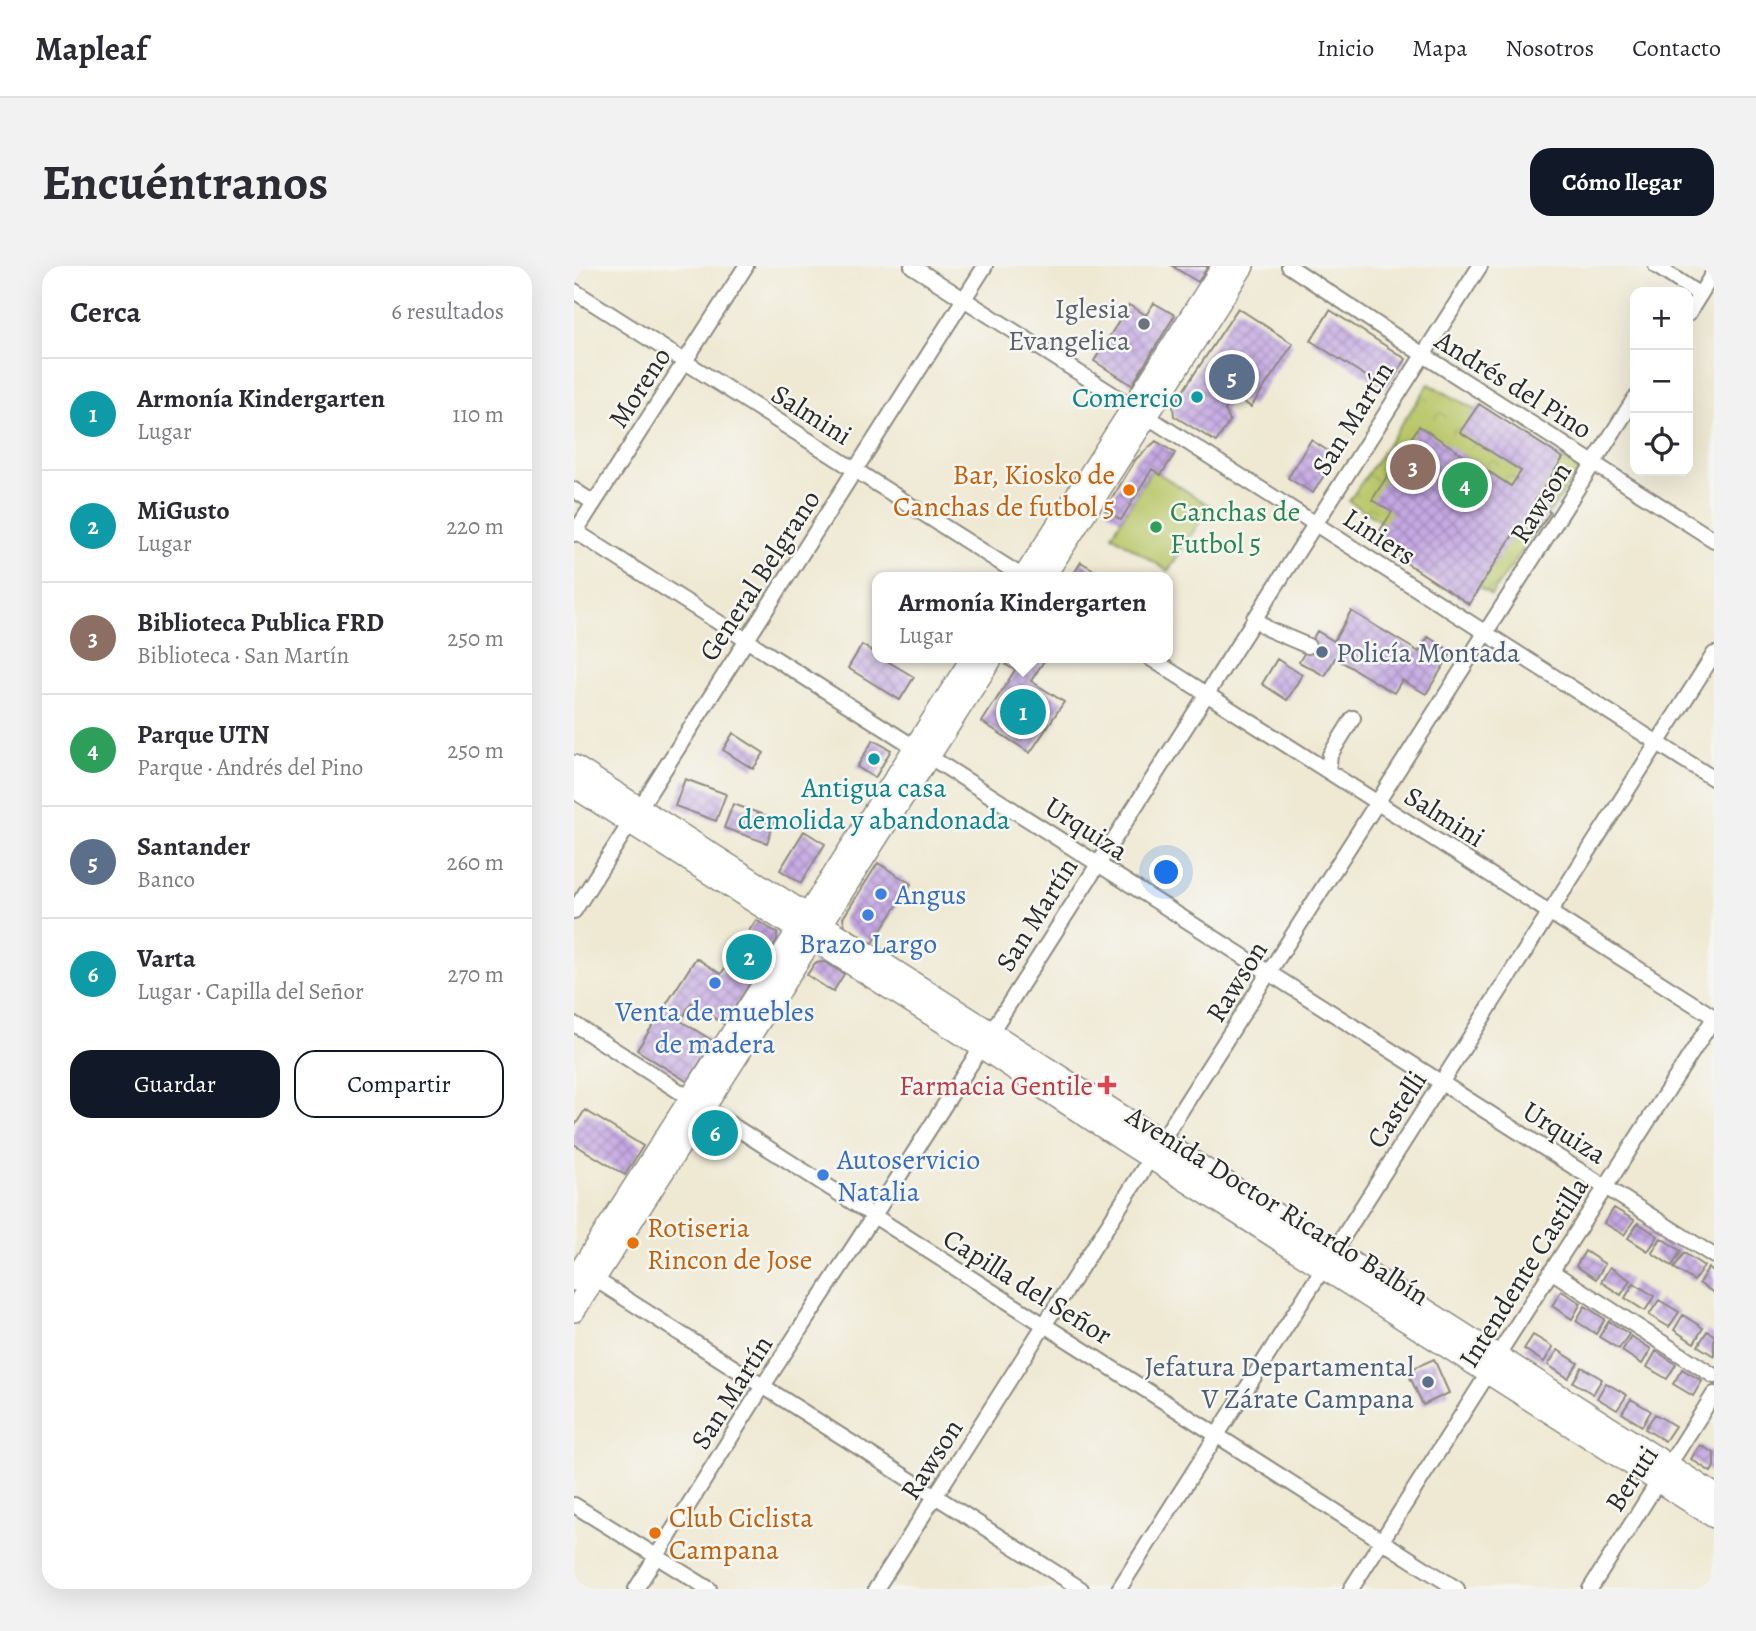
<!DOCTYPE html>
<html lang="es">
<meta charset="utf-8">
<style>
:root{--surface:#fff;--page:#f2f2f3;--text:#2b2b33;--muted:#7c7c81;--line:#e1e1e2;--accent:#111827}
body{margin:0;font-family:Alegreya,serif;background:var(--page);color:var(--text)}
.controls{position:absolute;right:21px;top:21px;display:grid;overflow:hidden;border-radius:14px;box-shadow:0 7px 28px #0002}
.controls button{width:63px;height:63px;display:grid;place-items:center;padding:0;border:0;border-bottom:2px solid var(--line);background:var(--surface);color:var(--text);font:35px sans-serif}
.you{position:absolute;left:593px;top:607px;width:24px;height:24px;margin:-18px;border:5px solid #fff;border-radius:50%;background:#1a73e8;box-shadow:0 0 0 10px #1a73e833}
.badge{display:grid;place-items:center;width:46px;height:46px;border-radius:50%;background:var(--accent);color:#fff;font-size:23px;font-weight:700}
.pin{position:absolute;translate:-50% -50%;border:4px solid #fff;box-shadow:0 2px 7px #0006}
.popup{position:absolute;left:298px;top:306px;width:301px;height:91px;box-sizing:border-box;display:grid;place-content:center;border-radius:14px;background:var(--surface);filter:drop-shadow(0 2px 5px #0005);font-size:23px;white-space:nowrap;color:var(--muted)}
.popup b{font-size:26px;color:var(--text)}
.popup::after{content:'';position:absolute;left:50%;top:100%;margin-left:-14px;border:14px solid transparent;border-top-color:var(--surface)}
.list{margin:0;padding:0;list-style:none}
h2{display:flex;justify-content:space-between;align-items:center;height:91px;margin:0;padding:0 28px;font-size:30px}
h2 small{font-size:23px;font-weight:400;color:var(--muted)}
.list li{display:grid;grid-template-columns:46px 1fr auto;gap:21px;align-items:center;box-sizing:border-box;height:112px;padding:0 28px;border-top:2px solid var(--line)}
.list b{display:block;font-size:26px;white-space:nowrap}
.list p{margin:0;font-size:23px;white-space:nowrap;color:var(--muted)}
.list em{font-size:23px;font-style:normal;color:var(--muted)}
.actions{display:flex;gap:14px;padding:21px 28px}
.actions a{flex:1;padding:16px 0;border:2px solid var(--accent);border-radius:21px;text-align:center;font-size:24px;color:var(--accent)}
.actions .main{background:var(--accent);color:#fff}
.icon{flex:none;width:38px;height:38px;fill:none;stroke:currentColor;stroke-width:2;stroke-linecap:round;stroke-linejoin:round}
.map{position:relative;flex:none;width:1140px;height:1323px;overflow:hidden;border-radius:21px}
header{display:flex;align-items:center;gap:42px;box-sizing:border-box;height:98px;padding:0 35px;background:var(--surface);border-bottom:2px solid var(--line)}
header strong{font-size:33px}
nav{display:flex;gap:38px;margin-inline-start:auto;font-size:24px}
.intro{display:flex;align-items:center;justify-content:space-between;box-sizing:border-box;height:168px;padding:0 42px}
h1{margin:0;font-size:49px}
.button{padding:18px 32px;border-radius:21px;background:var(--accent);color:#fff;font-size:24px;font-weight:700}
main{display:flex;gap:42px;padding:0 42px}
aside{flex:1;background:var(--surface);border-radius:21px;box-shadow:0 7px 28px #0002}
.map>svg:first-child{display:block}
.park{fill:url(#park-crowns);stroke:#72794a;stroke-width:2}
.pitch{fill:#b9c769;stroke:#72794a;stroke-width:2}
.building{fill:url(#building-cross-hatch)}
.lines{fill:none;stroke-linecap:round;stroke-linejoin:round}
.minor-casing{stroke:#8d8a7f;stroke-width:18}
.secondary-casing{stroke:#8d8a7f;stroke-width:24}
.minor{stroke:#fff;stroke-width:14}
.secondary{stroke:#fff;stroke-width:21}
.worship-dot{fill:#6b7280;stroke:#f6f6f2;stroke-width:2.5}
.culture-dot{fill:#0f9aa8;stroke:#f6f6f2;stroke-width:2.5}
.food-dot{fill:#e8710a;stroke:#f6f6f2;stroke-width:2.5}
.leisure-dot{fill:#2e9e5b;stroke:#f6f6f2;stroke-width:2.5}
.service-dot{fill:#5c6f8a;stroke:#f6f6f2;stroke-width:2.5}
.shop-dot{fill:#3f7fe0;stroke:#f6f6f2;stroke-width:2.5}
.health-dot{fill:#e0444e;stroke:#f6f6f2;stroke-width:2.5}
.labels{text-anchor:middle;stroke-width:5;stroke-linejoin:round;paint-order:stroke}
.worship-label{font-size:28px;fill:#5b616d;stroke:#f6f6f2;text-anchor:end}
.street-label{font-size:28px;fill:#2b2b2b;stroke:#f6f6f2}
.culture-label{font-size:28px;fill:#0d838f;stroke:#f6f6f2;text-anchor:end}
.food-label{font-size:28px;fill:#c56008;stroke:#f6f6f2;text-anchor:start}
.leisure-label{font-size:28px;fill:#27864d;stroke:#f6f6f2;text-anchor:start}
.service-label{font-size:28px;fill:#4e5e75;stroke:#f6f6f2;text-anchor:start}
.shop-label{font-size:28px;fill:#366cbe;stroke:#f6f6f2;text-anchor:start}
.health-label{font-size:28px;fill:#be3a42;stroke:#f6f6f2;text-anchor:end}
</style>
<header>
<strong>Mapleaf</strong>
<nav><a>Inicio</a><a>Mapa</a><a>Nosotros</a><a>Contacto</a></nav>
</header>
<div class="intro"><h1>Encuéntranos</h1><a class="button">Cómo llegar</a></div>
<main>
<aside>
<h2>Cerca<small>6 resultados</small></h2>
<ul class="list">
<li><span class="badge" style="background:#0f9aa8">1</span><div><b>Armonía Kindergarten</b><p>Lugar</p></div><em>110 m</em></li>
<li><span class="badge" style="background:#0f9aa8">2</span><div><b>MiGusto</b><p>Lugar</p></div><em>220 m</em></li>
<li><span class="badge" style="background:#8d6e63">3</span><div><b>Biblioteca Publica FRD</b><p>Biblioteca · San Martín</p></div><em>250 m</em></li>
<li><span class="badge" style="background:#2e9e5b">4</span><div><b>Parque UTN</b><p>Parque · Andrés del Pino</p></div><em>250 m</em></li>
<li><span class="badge" style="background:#5c6f8a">5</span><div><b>Santander</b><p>Banco</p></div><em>260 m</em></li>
<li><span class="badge" style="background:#0f9aa8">6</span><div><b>Varta</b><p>Lugar · Capilla del Señor</p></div><em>270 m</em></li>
</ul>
<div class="actions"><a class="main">Guardar</a><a>Compartir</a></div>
</aside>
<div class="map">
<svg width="1140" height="1323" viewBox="0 0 1140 1323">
<defs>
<pattern id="park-crowns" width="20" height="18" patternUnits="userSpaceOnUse" patternTransform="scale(1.75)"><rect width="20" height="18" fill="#b9c769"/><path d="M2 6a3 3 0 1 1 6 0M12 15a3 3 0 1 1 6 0" fill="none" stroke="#9fab5b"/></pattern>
<pattern id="building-cross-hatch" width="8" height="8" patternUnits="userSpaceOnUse" patternTransform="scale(1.75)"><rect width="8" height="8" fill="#c5a8e3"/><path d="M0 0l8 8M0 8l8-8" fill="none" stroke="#a089b8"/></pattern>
</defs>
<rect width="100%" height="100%" fill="#f6f6f2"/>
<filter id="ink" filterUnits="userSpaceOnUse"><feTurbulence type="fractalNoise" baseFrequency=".0143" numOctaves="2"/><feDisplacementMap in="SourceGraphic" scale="14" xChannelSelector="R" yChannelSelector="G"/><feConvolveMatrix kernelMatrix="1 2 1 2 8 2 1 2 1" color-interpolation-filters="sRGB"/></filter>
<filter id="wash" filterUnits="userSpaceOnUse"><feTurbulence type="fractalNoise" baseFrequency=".00686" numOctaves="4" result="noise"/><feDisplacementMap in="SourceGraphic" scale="28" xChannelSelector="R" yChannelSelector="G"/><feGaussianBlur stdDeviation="1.57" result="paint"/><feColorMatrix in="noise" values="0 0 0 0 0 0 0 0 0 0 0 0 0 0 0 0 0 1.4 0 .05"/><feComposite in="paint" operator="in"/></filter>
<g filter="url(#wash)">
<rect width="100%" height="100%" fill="#efe9d3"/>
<path class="park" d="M 855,118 L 1007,202 L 917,329 L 775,235 Z"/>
<path class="pitch" d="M 578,203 L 636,240 L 594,305 L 538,269 Z"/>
<g id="blocks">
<path class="building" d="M 598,0 L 634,0 L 624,16 Z
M 580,37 L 601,49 L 558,119 L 520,95 L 555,39 L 572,49 Z
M 664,42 L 719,78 L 677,141 L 661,130 L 651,144 L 656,155 L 642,176 L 600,150 L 599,140 Z
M 756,44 L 832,93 L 812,123 L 737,75 Z
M 905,138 L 989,192 L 961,235 L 976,246 L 959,271 L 944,261 L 895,338 L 799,275 L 818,246 L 798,234 L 845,160 L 937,220 L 947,205 L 886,166 Z
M 737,174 L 762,190 L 739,227 L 714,212 Z
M 582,175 L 601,187 L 587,209 L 578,203 L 547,254 L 531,244 L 562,193 Z
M 507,296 L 523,306 L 520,311 L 498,311 Z
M 777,345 L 845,386 L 854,371 L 878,386 L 852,428 L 828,414 L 820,427 L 761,392 L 751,410 L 725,396 L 743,365 L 760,375 Z
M 288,379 L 304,389 L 304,392 L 308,392 L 340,411 L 326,434 L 274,402 Z
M 437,392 L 472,392 L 457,415 L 490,436 L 456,487 L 408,456 L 441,404 L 432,399 Z
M 703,393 L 728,409 L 713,434 L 688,418 Z
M 159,467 L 190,487 L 179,503 L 149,484 Z
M 299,474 L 317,484 L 301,512 L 283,501 Z
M 111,513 L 152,528 L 142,555 L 101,540 Z
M 159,538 L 201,553 L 193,577 L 150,562 Z
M 230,565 L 251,578 L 227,617 L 206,604 Z
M 304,597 L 337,618 L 299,677 L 271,660 L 269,652 Z
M 182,654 L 203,667 L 203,675 L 150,758 L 117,737 L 107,755 L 139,775 L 114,816 L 63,784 L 122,692 L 147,708 Z
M 251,696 L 270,708 L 259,726 L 233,709 L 241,697 Z
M 11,844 L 69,880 L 51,909 L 0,878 L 0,861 Z
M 132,850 L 160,867 L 149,885 L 121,868 Z
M 1040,942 L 1060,954 L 1050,969 L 1030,957 Z
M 1064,957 L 1084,970 L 1074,985 L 1054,972 Z
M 1087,972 L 1107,985 L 1098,1000 L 1078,987 Z
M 1011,985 L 1031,998 L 1022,1013 L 1002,1000 Z
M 1110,987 L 1130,1000 L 1120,1015 L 1100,1002 Z
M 1036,1001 L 1056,1014 L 1047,1029 L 1027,1016 Z
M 1134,1002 L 1140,1006 L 1140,1027 L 1125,1017 Z
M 1060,1017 L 1080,1030 L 1071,1045 L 1051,1032 Z
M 987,1025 L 1007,1037 L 998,1053 L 978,1040 Z
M 1085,1034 L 1105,1046 L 1095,1061 L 1075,1049 Z
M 1011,1040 L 1031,1053 L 1022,1068 L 1002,1055 Z
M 1109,1049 L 1129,1062 L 1120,1077 L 1100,1064 Z
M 1035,1055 L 1055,1068 L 1045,1083 L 1025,1071 Z
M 1133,1065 L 1140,1069 L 1140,1090 L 1124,1080 Z
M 959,1069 L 979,1081 L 970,1096 L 950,1083 Z
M 1057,1070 L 1077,1083 L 1068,1098 L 1048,1085 Z
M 984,1084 L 1004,1097 L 994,1112 L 974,1099 Z
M 1082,1085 L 1102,1098 L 1093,1113 L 1073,1101 Z
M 860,1093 L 875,1127 L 849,1139 L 833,1105 Z
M 1008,1101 L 1028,1113 L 1019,1128 L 999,1116 Z
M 1108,1103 L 1128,1115 L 1119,1130 L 1099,1118 Z
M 1032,1117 L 1053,1129 L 1043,1144 L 1023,1132 Z
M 1057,1133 L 1077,1145 L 1068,1160 L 1048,1147 Z
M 1081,1148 L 1101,1160 L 1091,1175 L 1071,1163 Z
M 1126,1179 L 1140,1187 L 1140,1201 L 1137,1206 L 1117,1193 Z"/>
</g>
</g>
<g filter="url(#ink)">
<use href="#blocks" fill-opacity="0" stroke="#8d8a7f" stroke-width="2"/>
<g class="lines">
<g class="minor-casing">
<path id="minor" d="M 338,0 L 1140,513
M 715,0 L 848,88 L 1140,274
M 1082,0 L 1126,29
M 0,25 L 449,311
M 1114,48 L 1140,6
M 0,224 L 20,237
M 1,265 C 382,505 760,749 1140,990
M 0,268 L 172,0
M 680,352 L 694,363 L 734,380
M 576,392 L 1140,751
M 754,505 L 756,489 L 779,452
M 0,645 L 411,0
M 0,758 L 883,1323
M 977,1005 L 1140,1110
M 13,1008 L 507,1323
M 0,1239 L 135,1323
M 62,1323 L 189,1120 L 299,951 L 906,0
M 302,1323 L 1061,132
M 545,1323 L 1140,388
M 777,1323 L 915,1106 L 923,1090 L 1140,752
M 1016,1323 L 1140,1128"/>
</g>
<g class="secondary-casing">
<path id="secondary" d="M 450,311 L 649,0
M 470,311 L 669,0
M 0,500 L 1140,1228
M 0,521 L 378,762 L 550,875 L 1140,1251
M 0,1014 L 398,392
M 0,1045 L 418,392"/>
</g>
<use href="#minor" class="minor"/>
<use href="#secondary" class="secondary"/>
</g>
</g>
<circle class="worship-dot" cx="570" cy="58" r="7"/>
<g class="culture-dot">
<circle cx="623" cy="131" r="7"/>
<circle cx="300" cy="493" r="7"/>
</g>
<g class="food-dot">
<circle cx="555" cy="224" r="7"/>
<circle cx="59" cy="977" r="7"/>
<circle cx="81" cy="1267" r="7"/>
</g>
<circle class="leisure-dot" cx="582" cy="261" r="7"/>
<g class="service-dot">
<circle cx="748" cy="386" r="7"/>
<circle cx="854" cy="1116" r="7"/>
</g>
<g class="shop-dot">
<circle cx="307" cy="628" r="7"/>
<circle cx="294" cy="649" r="7"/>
<circle cx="141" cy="717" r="7"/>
<circle cx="249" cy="909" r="7"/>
</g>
<path class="health-dot" d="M529.5 808.5h7v7h7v7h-7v7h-7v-7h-7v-7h7z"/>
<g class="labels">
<g class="worship-label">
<text x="556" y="52">Iglesia<tspan x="556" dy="32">Evangelica</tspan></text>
</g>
<g class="street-label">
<text transform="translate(940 118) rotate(32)" y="10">Andrés del Pino</text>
<text transform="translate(65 121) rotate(-57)" y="10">Moreno</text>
<text transform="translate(238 148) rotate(32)" y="10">Salmini</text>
<text transform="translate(778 152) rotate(-58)" y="10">San Martín</text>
<text transform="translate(966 236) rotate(-58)" y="10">Rawson</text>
<text transform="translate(806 270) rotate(33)" y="10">Liniers</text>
<text transform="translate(185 309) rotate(-57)" y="10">General Belgrano</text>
<text transform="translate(871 550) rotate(32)" y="10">Salmini</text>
<text transform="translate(513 562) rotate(33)" y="10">Urquiza</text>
<text transform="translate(462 648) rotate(-58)" y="10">San Martín</text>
<text transform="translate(662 715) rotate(-58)" y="10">Rawson</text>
<text transform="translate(822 843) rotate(-57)" y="10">Castelli</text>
<text transform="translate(991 866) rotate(32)" y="10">Urquiza</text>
<text transform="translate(704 939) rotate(32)" y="10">Avenida Doctor Ricardo Balbín</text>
<text transform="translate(949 1006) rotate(-58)" y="10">Intendente Castilla</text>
<text transform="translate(454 1020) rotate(32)" y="10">Capilla del Señor</text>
<text transform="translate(157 1126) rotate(-58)" y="10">San Martín</text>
<text transform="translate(357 1193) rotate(-57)" y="10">Rawson</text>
<text transform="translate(1057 1212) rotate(-57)" y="10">Beruti</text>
</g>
<g class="culture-label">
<text x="609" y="141">Comercio</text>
<text x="300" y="531" text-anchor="middle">Antigua casa<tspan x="300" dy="32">demolida y abandonada</tspan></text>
</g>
<g class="food-label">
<text x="541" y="218" text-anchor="end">Bar, Kiosko de<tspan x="541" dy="32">Canchas de futbol 5</tspan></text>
<text x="73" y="971">Rotiseria<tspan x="73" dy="32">Rincon de Jose</tspan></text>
<text x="95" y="1261">Club Ciclista<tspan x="95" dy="32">Campana</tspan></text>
</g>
<g class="leisure-label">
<text x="596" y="255">Canchas de<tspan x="596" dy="32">Futbol 5</tspan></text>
</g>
<g class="service-label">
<text x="762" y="396">Policía Montada</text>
<text x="840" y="1110" text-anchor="end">Jefatura Departamental<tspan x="840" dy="32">V Zárate Campana</tspan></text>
</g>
<g class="shop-label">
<text x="321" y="638">Angus</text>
<text x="294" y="687" text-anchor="middle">Brazo Largo</text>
<text x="141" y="755" text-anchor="middle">Venta de muebles<tspan x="141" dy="32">de madera</tspan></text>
<text x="263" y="903">Autoservicio<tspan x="263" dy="32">Natalia</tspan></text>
</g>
<g class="health-label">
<text x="519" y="829">Farmacia Gentile</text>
</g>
</g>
</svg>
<div class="controls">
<button>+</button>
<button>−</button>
<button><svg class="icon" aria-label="locate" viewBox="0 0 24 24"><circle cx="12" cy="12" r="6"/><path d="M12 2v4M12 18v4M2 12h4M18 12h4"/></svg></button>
</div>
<div class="you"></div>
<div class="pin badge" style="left:449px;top:446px;background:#0f9aa8">1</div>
<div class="popup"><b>Armonía Kindergarten</b>Lugar</div>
<div class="pin badge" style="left:175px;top:691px;background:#0f9aa8">2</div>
<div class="pin badge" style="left:839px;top:201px;background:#8d6e63">3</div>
<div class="pin badge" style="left:891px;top:219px;background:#2e9e5b">4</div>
<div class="pin badge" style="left:658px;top:111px;background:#5c6f8a">5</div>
<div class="pin badge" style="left:141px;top:867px;background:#0f9aa8">6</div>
</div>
</main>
